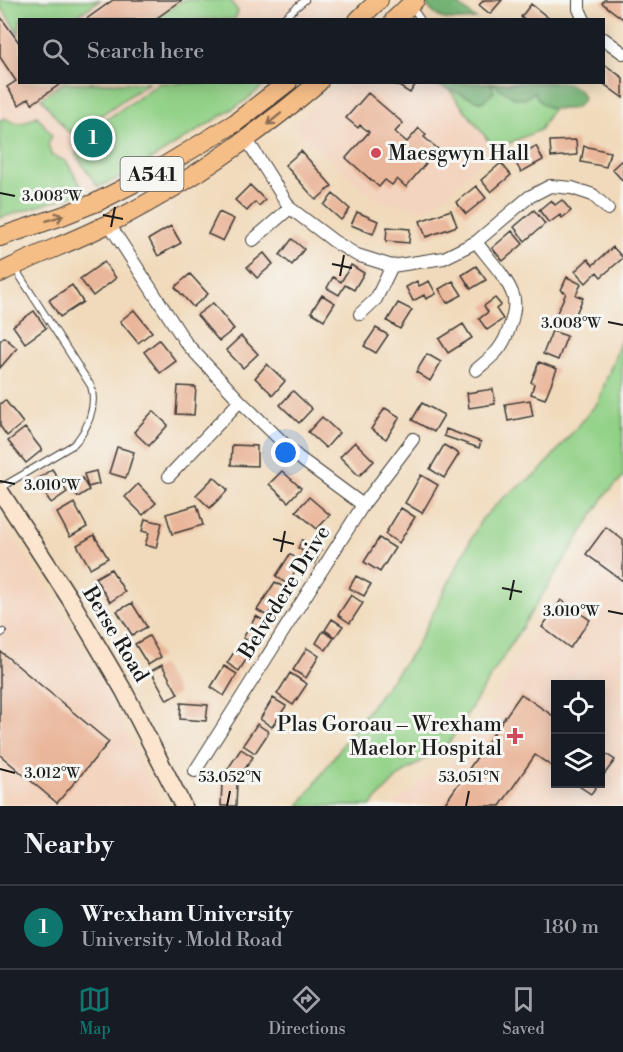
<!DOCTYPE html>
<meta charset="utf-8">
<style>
:root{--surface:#171b24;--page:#20242c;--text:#f1f3f6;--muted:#9ea1a6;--line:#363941;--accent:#0f766e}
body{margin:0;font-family:"Libre Bodoni",serif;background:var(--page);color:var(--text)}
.controls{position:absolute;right:18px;bottom:18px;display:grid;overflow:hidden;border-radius:0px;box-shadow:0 3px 15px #0003}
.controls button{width:54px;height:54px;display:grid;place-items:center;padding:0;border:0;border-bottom:2px solid var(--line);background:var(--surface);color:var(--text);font:30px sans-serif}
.you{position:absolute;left:286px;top:453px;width:21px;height:21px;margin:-15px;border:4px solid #fff;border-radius:50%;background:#1a73e8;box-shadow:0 0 0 9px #1a73e833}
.badge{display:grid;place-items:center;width:39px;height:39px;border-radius:50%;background:var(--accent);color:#fff;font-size:20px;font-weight:700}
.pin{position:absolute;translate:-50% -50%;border:3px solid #fff;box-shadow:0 2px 6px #0006}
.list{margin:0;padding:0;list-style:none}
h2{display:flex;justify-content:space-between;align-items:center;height:78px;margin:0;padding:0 24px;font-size:26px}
h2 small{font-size:20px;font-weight:400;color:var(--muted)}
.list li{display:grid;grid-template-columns:39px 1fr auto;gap:18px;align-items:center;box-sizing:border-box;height:84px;padding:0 24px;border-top:2px solid var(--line)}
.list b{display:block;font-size:22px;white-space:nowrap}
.list p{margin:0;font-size:20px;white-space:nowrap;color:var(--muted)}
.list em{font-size:20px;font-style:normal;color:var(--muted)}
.icon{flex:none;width:33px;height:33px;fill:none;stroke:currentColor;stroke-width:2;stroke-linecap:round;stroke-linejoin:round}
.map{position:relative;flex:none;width:623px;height:806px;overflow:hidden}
.search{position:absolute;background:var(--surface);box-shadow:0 3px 15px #0003;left:18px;right:18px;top:18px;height:66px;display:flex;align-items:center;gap:15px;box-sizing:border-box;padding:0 21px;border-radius:0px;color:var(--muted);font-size:22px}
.sheet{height:162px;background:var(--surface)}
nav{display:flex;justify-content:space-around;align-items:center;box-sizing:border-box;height:84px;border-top:2px solid var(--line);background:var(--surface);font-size:16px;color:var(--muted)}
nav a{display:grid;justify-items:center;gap:3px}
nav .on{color:var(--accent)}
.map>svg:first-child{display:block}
.built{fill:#f3d4bf;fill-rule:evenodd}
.green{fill:#92d187;stroke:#577652;stroke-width:1.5}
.forest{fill:#75b374;stroke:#486848;stroke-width:1.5}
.building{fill:#eab69a}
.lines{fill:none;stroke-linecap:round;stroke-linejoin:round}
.service-casing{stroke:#3c3834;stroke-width:8}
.minor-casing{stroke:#3c3834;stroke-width:14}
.secondary-casing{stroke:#3c3834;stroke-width:19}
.primary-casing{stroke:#3c3834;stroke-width:20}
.service{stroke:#fff;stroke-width:6}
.minor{stroke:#fff;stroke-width:12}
.secondary{stroke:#fbe5cf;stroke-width:16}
.primary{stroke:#f6be87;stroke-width:18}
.oneway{stroke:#896d52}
.ticks{fill:none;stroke:#1c1c1c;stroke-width:2}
.poi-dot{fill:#d1495b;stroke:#f6f6f2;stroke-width:2}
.labels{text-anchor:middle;stroke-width:6;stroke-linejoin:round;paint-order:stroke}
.shield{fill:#f6f6f2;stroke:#5d5d5c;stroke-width:1.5}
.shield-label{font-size:20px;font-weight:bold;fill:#1c1c1c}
.poi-label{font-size:21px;fill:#1c1c1c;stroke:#f6f6f2;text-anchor:start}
.street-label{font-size:21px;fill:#1c1c1c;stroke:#f6f6f2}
.ticks-label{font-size:15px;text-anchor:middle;fill:#1c1c1c;stroke:#f6f6f2;stroke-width:6;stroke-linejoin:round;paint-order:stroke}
</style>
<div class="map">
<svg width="623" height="806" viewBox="0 0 623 806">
<rect width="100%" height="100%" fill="#f6f6f2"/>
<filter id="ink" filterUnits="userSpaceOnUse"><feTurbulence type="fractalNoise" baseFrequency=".0167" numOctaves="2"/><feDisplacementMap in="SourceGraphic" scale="12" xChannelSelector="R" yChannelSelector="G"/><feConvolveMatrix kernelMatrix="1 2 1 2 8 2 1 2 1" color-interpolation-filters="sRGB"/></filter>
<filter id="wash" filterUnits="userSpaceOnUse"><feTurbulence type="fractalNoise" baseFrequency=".008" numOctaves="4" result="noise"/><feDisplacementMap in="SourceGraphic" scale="24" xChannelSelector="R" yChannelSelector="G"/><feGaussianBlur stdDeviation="1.35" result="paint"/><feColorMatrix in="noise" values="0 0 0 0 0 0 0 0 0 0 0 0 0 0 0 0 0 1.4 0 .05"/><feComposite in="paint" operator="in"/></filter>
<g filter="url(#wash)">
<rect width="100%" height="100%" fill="#f1dabb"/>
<path class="built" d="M 0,0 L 359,0 L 339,19 L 20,20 L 20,82 L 267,83 L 245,101 L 128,174 L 103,186 L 0,218 Z
M 339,83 L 444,83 L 495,149 L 466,174 L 445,196 L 428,210 L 380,202 L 291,125 Z
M 623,498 L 623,806 L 392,806 L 430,776 L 454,762 L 617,504 ZM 556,684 L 600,684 L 600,784 L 556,784 Z
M 0,517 L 68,620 L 107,691 L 162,806 L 11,806 L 0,797 Z"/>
<path class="green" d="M 0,0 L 100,0 L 72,19 L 20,20 L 19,34 L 0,5 Z
M 182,0 L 230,0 L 238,11 L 235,19 L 154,20 Z
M 561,82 L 566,86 L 540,130 L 495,149 L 444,83 Z
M 63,83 L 148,83 L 73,134 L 66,130 L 41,98 Z
M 159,83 L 267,83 L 245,101 L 128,174 L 98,187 L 76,155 L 79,146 L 77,138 L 84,135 Z
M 37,116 L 52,135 L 48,144 L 51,155 L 66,161 L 85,192 L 0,218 L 0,120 L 5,118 C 18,127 25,123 37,116 Z
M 622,337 L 623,477 L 606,494 L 449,743 L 399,776 L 370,806 L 299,806 L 348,737 L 414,650 L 481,520 L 503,498 L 540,471 L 598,402 Z"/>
<path class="forest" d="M 429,0 L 458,0 L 459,5 L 476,19 C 453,20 440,25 426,4 Z
M 432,83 L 491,83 L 494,92 L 482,102 Z
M 492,83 L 567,83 L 578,89 L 584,98 L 576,108 C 557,110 543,112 534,92 L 525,99 L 514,98 Z"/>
<g id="blocks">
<path class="building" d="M 113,0 L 182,0 L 154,20 L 85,20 Z
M 484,0 L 502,0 L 490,14 L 479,5 Z
M 604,0 L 623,0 L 623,19 L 602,3 Z
M 531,4 L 551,20 L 524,20 L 521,17 Z
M 0,16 L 20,44 L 20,82 L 63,82 L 32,104 L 29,98 L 19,105 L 7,87 L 16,81 L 0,57 Z
M 604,64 L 623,78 L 623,98 L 604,84 Z
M 392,82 L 417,82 L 410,93 Z
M 368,93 L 403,123 L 395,132 L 407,142 L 419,128 L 426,135 L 424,137 L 438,149 L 406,187 L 397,179 L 392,185 L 385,180 L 379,187 L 346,158 L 369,132 L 360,125 L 358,128 L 346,118 Z
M 576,140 L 577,155 L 551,157 L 550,141 Z
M 536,146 L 543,160 L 521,172 L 513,158 Z
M 584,146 L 610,152 L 606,167 L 581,162 Z
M 301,151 L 332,186 L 316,200 L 285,165 Z
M 623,159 L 623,181 L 612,169 Z
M 501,163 L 511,175 L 491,192 L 481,180 Z
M 250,185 L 265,200 L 259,206 L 255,202 L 247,211 L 235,200 Z
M 476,186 L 486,198 L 466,214 L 456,202 Z
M 333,194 L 350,209 L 341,220 L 324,205 Z
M 551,200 L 555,205 L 562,200 L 571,211 L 562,218 L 560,215 L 549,223 L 539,210 Z
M 451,210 L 457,226 L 426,237 L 420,221 Z
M 534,210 L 545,224 L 525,241 L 514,227 Z
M 219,212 L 234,219 L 223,241 L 208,234 Z
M 357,212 L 378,221 L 373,234 L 351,225 Z
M 171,226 L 181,243 L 158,256 L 149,239 Z
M 387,227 L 410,229 L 409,243 L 386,241 Z
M 512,231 L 523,244 L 503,261 L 492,248 Z
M 292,239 L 304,249 L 292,265 L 280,255 Z
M 613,247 L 623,258 L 601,277 L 597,272 L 586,283 L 575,271 L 588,259 L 593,265 Z
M 264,253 L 273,264 L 257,278 L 247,267 Z
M 104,262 L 116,278 L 93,296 L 80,279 Z
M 351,265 L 364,273 L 354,290 L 345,285 L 339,295 L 327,288 L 333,277 L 341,282 Z
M 476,266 L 486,280 L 471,289 L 462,275 Z
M 190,274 L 208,294 L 193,307 L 175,287 Z
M 567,277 L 581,284 L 576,295 L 583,298 L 571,325 L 555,317 L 566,293 L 561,290 Z
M 417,281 L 419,286 L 429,281 L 436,294 L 426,299 L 424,295 L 413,301 L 406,287 Z
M 453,281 L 462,295 L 447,303 L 439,289 Z
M 72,285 L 83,302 L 60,317 L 49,300 Z
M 322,295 L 335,303 L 324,320 L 311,312 Z
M 495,298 L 501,305 L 496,309 L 503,319 L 487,330 L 479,319 L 488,312 L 484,306 Z
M 213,303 L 234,329 L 219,341 L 197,315 Z
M 398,303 L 412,310 L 400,329 L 387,321 Z
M 134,310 L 152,332 L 138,343 L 120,321 Z
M 34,311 L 46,328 L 25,343 L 13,326 Z
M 463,324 L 472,338 L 448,353 L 439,339 Z
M 376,328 L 388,335 L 376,353 L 364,346 Z
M 552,331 L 567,336 L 558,360 L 543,354 Z
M 241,336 L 258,354 L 243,368 L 226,350 Z
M 4,337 L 17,348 L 0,368 L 0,341 Z
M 159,340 L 176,361 L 160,373 L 144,352 Z
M 427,354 L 441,362 L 430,381 L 416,372 Z
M 539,362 L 557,369 L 545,399 L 531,394 L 534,384 L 531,382 Z
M 267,364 L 285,381 L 273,395 L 255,378 Z
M 178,386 L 196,387 L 194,415 L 176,414 Z
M 493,389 L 495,404 L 469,408 L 467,393 Z
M 293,391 L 312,409 L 299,423 L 280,405 Z
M 5,400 L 23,423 L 7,436 L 0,426 L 0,404 Z
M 530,400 L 533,416 L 508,421 L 505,404 Z
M 422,403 L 444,415 L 434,432 L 412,420 Z
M 385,408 L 400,417 L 386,439 L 371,429 Z
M 153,411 L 168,425 L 149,446 L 134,432 Z
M 322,417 L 339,433 L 326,448 L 308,432 Z
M 25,428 L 42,450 L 26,463 L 8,441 Z
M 446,429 L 481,442 L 479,448 L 444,436 Z
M 355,442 L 374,461 L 359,476 L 340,457 Z
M 232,445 L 257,446 L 257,466 L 231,465 Z
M 444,445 L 459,454 L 444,478 L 430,469 Z
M 117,447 L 134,452 L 126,478 L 109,473 Z
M 52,469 L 67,492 L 51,503 L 36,480 Z
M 96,471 L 99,484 L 88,487 L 84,474 Z
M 282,471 L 301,488 L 288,502 L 269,484 Z
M 421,475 L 438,485 L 422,513 L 405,503 Z
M 214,477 L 228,490 L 210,508 L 196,495 Z
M 82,478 L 89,490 L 78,497 L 70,485 Z
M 138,484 L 156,503 L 143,515 L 125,497 Z
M 309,497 L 330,515 L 317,529 L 296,511 Z
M 74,503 L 87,527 L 70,537 L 57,513 Z
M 197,505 L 203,525 L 172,534 L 166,514 Z
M 401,508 L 415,517 L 399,543 L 385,534 Z
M 145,519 L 162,523 L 156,548 L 145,545 L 149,533 L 142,531 Z
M 606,527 L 623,540 L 623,581 L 586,554 Z
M 94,535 L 108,558 L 90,568 L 77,545 Z
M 379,538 L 395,548 L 380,572 L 364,562 Z
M 302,540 L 321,551 L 314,564 L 300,557 L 304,552 L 298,548 Z
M 290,554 L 301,562 L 287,584 L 276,576 Z
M 111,569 L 125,592 L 110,602 L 95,578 Z
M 356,576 L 371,584 L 364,596 L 349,588 Z
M 275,582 L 285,588 L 267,616 L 257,610 Z
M 351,595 L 363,603 L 350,623 L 338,615 Z
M 561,600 L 590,620 L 570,648 L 542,627 Z
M 132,603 L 147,627 L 132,635 L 117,611 Z
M 256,616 L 269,624 L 256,646 L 243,638 Z
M 332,619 L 343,626 L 335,637 L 325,630 Z
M 323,631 L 334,638 L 326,650 L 316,643 Z
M 149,636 L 161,657 L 148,665 L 135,644 Z
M 240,643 L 252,650 L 239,671 L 227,663 Z
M 307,648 L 319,656 L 306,678 L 293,670 Z
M 0,651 L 109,742 L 57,803 L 0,755 Z
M 162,665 L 178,694 L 167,700 L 151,671 Z
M 224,666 L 237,674 L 224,696 L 211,687 Z
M 290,673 L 307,684 L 293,705 L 277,694 Z
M 521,694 L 556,718 L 556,769 L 535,755 L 500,806 L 443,806 Z
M 273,698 L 286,706 L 272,727 L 260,719 Z
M 181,703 L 208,705 L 206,721 L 180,719 Z
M 257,724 L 269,732 L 255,753 L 243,745 Z
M 241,749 L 253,757 L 239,778 L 227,770 Z
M 600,750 L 615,760 L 600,780 Z
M 222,782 L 237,783 L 236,806 L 221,806 Z
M 576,784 L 598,784 L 591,794 Z"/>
</g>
</g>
<g filter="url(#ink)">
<use href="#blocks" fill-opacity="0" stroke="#3c3834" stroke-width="1.5"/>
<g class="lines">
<g class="service-casing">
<path id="service" d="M 412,7 L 421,20
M 281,20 L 305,0
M 0,488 L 73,445 C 88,430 97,406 91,386 L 14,267
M 0,634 L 3,632"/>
</g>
<g class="minor-casing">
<path id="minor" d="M 579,0 L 579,9 L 584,20
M 604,39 L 623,53
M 247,140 L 290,208 L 335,242 L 357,255 L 392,266 L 444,258 L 476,242 L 529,197 L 550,186 L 572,188 L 593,195 L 608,209
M 109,224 L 186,343 L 240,401 L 298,457 L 363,505
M 253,240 L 290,208
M 360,314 L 376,299 L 392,266
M 476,370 C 483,364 491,358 497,351 C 507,340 518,309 513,295 C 506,276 488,258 476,242
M 169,476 L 240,401
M 195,771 L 363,505 L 413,439"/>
</g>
<g class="secondary-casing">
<path id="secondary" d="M 0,491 L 70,599 L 124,691 L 183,806"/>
</g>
<g class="primary-casing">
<path id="primary" d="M 358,20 L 379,0
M 394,20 L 415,0
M 0,237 L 62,216 L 97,202 L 146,177 L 235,123 L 288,82
M 0,273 C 35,255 72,242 108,224 C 184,186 254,137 319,82"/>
</g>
<use href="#service" class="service"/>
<use href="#minor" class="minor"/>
<use href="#secondary" class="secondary"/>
<use href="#primary" class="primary"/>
</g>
<defs><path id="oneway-shaft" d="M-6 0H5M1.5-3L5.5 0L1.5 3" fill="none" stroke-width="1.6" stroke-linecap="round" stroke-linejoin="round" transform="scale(1.5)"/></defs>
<g class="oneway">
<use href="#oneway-shaft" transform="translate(274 119) rotate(141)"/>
<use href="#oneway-shaft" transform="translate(55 218) rotate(-19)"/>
</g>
</g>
<path class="ticks" d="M 0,193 L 15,196M 103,215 L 123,219M 111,227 L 115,207M 332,264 L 352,268M 340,276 L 344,255M 608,322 L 623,325M 0,481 L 15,484M 273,539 L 294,544M 281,552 L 285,531M 502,588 L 522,592M 510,600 L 514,580M 608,611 L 623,614M 0,769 L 15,773M 227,806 L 230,791M 466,806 L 469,791"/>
<g class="poi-dot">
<circle cx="376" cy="153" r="6"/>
<path d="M512 727h6v6h6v6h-6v6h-6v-6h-6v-6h6z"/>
</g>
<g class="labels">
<rect class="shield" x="120.5" y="157" width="63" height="34" rx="4.5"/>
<g class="shield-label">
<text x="152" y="181">A541</text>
</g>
<g class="poi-label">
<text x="388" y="160">Maesgwyn Hall</text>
<text x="502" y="731" text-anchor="end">Plas Goroau – Wrexham<tspan x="502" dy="24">Maelor Hospital</tspan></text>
</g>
<g class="street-label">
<text transform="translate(284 592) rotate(-58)" y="7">Belvedere Drive</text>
<text transform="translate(116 634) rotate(59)" y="7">Berse Road</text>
</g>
</g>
<g class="ticks-label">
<text x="52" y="201">3.008°W</text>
<text x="571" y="328">3.008°W</text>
<text x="52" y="490">3.010°W</text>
<text x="571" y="616">3.010°W</text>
<text x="52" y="778">3.012°W</text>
<text x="230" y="782">53.052°N</text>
<text x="469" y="782">53.051°N</text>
</g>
</svg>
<div class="controls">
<button><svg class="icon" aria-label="locate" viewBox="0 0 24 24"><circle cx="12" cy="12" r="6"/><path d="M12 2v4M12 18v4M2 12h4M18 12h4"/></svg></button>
<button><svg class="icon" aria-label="layers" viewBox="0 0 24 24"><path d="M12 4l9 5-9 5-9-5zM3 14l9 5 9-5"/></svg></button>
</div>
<div class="you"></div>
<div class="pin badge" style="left:93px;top:138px">1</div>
<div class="search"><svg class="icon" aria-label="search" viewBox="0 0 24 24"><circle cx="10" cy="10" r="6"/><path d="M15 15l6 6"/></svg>Search here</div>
</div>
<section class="sheet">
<h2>Nearby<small></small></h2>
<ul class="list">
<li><span class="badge">1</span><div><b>Wrexham University</b><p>University · Mold Road</p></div><em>180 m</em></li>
</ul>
</section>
<nav>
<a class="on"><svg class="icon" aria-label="map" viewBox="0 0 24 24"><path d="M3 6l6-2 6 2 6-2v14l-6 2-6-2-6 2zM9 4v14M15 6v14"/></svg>Map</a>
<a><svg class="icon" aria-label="directions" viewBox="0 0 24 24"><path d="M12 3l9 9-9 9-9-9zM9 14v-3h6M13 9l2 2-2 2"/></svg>Directions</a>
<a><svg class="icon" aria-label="saved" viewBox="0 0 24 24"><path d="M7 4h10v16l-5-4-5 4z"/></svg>Saved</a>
</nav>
